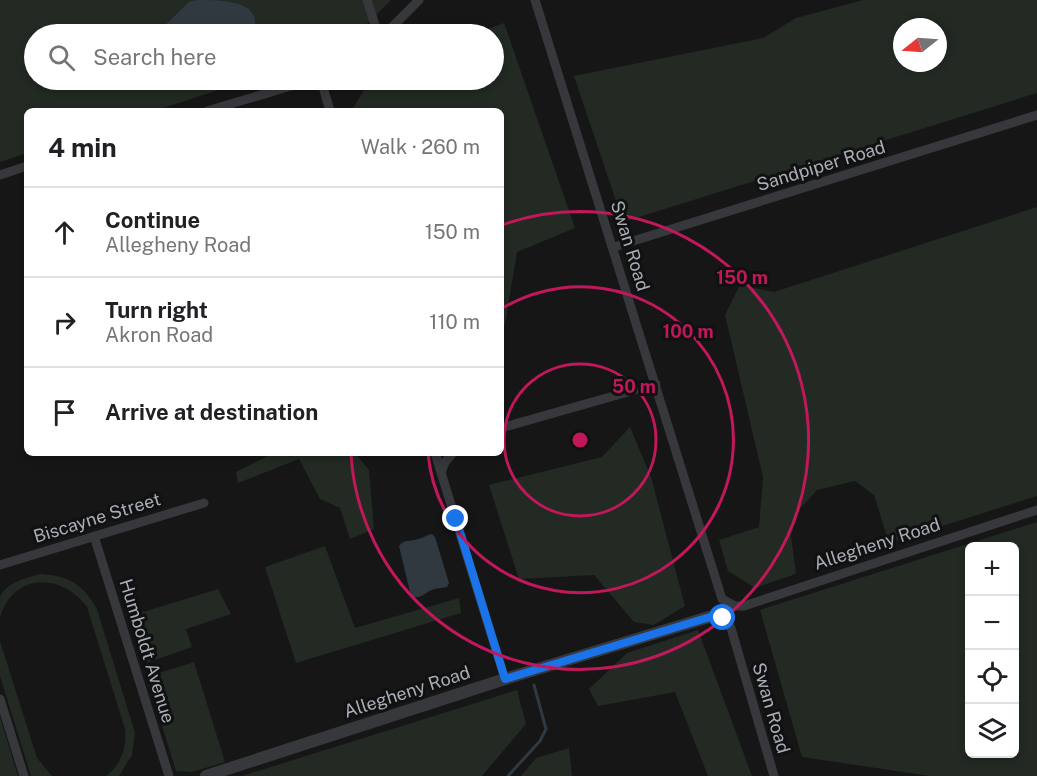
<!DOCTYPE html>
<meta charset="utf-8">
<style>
:root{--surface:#fff;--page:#f6f6f6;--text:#202124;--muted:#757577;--line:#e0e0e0}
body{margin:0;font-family:"Public Sans",sans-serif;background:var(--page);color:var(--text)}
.controls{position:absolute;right:18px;bottom:18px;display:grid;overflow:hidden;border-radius:9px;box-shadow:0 3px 9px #0003}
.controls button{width:54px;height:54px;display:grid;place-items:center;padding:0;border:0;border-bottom:2px solid var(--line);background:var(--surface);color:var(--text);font:30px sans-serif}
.compass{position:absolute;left:893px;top:18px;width:54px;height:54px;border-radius:50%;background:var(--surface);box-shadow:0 3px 9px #0003;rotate:253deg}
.stop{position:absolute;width:18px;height:18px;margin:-14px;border:4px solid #1a73e8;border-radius:50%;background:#fff}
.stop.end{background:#1a73e8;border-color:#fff;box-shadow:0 2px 6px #0008}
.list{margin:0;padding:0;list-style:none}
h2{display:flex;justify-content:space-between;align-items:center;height:78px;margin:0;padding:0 24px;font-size:26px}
h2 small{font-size:20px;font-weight:400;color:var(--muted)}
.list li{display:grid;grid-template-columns:39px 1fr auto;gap:18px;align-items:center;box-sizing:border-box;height:90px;padding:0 24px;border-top:2px solid var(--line)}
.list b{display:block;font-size:22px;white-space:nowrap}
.list p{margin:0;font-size:20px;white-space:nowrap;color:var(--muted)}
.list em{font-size:20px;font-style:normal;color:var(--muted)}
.icon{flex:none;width:33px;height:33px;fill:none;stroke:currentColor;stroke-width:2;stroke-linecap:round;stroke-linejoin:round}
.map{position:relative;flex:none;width:1037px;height:776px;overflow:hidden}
.search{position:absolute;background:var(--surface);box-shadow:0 3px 9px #0003;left:24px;top:24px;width:480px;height:66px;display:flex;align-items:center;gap:15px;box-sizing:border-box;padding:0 21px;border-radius:33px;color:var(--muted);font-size:22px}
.panel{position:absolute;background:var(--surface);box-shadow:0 3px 9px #0003;left:24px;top:108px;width:480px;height:348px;border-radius:9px}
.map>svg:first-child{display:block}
.green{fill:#222a23;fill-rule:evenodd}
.water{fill:#30393f}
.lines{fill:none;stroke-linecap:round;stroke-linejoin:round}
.stream{stroke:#30393f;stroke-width:3}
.minor{stroke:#37383c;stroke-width:9}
.tertiary{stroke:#37383c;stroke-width:12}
.route{stroke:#1a73e8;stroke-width:8}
.ring{fill:none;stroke:#c2185b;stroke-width:3}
.labels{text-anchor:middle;stroke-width:6;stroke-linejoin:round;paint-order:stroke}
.street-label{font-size:18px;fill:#a9aeb6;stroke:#111112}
.centre{fill:#c2185b;stroke:#111112;stroke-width:3}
.ring-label{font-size:18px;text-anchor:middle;font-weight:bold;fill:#c2185b;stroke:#111112;stroke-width:6;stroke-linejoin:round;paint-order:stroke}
</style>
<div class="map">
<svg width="1037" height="776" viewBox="0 0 1037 776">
<rect width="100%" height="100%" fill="#161617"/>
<path class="green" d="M 0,0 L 391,0 L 357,34 L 34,34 L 34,80 L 249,80 L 154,111 L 27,111 L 27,153 L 0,162 Z
M 863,0 L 1037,0 L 1037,93 L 623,222 L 574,76 L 763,38 L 796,18 ZM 902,27 L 938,27 L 938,63 L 902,63 Z
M 504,23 L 575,228 L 517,252 L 505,325 L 501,327 L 501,111 L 352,110 L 370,80 L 494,80 L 494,34 L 474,34 Z
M 1037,207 L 1037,496 L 889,543 L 874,495 L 855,481 L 817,490 L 798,511 L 791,536 L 796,574 L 755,588 L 728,571 L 719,540 L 759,527 L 763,477 L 725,315 L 740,285 L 774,292 Z
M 630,427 L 651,477 L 685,606 L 654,625 L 634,622 L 594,575 L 519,579 L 489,485 L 602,457 Z
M 274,453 L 355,453 L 369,470 L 374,529 L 350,539 L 340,508 L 320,499 L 299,459 L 238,483 L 236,472 Z
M 1037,522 L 1037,776 L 930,776 L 802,757 L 760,610 ZM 970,546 L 1014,546 L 1014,754 L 970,754 Z
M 325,546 L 355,628 L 459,598 L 461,613 L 296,663 L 265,567 Z
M 41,574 C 69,576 83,584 97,609 L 135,733 L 132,755 L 119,776 L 106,776 C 121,765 127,747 125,729 L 87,607 C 62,573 14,572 0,617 C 0,611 0,602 0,597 C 5,583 28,577 41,574 Z
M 218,589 L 231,614 L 186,629 L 192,647 L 146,663 L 130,620 L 140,613 Z
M 698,630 L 752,776 L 708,776 L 675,692 L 598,706 L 589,689 L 627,653 Z
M 0,641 L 37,758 L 52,776 L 31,776 L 0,676 Z
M 194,662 L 225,762 L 192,772 L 176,771 L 147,677 Z
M 517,690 L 526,724 L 482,776 L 242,776 Z
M 0,717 L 18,776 L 0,776 Z
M 569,748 L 572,776 L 521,776 L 536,758 Z"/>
<path class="water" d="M 197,0 C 223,0 265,0 253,34 L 156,34 L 189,2 Z
M 432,534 L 435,537 L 449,583 L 447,587 C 443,588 436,588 432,590 C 424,593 423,598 413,597 L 410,592 L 399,546 C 404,539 409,542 418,539 C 423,538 427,535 432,534 Z"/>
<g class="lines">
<path class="stream" d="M 508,776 L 540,741 L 546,729 L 534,685"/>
<path class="minor" d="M 367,0 L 378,34
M 535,0 L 722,599 L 735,606 L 744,606 L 1037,510
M 385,34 L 419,0
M 321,80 L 330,111
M 207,111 L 311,80
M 0,175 L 27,166
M 614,247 L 1037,115
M 501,428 L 656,384
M 435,453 L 505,679
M 441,473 L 445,462 L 453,453
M 94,536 L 169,776
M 0,565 L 204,503
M 723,618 L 731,628 L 774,776
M 0,699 L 24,776"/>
<path class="tertiary" d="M 206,776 L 505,679 L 709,617 L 723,618"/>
</g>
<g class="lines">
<path class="route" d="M 456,519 L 505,679 L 710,617 L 723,618"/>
</g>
<g class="ring">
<circle cx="580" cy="440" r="76"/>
<path d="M501 309A153 153 0 1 1 428 453"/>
<path d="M502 225A229 229 0 1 1 351 454"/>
</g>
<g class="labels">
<g class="street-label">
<text transform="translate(821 166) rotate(-17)" y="6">Sandpiper Road</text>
<text transform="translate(630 246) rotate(73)" y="6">Swan Road</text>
<text transform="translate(97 518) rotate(-17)" y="6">Biscayne Street</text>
<text transform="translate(877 544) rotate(-18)" y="6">Allegheny Road</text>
<text transform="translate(147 651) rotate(73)" y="6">Humboldt Avenue</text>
<text transform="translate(407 692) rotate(-18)" y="6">Allegheny Road</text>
<text transform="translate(771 708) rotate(74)" y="6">Swan Road</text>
</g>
</g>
<circle cx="580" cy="440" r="9" class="centre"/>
<g class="ring-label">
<text x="742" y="284">150 m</text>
<text x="688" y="338">100 m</text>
<text x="634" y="393">50 m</text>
</g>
</svg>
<div class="controls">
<button>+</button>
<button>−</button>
<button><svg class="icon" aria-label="locate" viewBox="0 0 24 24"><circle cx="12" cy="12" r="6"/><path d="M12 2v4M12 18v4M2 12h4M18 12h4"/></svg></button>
<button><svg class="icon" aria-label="layers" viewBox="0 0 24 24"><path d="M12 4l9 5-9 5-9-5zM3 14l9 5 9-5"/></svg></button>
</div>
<svg class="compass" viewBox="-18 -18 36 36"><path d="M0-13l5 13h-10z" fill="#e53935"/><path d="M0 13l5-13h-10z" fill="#757577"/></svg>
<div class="stop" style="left:723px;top:618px"></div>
<div class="stop end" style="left:456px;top:519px"></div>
<div class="search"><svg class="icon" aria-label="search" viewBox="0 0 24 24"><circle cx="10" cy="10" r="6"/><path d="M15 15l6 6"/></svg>Search here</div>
<section class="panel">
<h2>4 min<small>Walk · 260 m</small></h2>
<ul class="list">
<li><svg class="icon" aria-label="ahead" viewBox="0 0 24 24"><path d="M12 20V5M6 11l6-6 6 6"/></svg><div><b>Continue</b><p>Allegheny Road</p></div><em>150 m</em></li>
<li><svg class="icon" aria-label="right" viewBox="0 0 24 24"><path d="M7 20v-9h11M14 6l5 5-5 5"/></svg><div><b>Turn right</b><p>Akron Road</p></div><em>110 m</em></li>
<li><svg class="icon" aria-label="arrive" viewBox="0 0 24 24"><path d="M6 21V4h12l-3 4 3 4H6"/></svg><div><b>Arrive at destination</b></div></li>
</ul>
</section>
</div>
